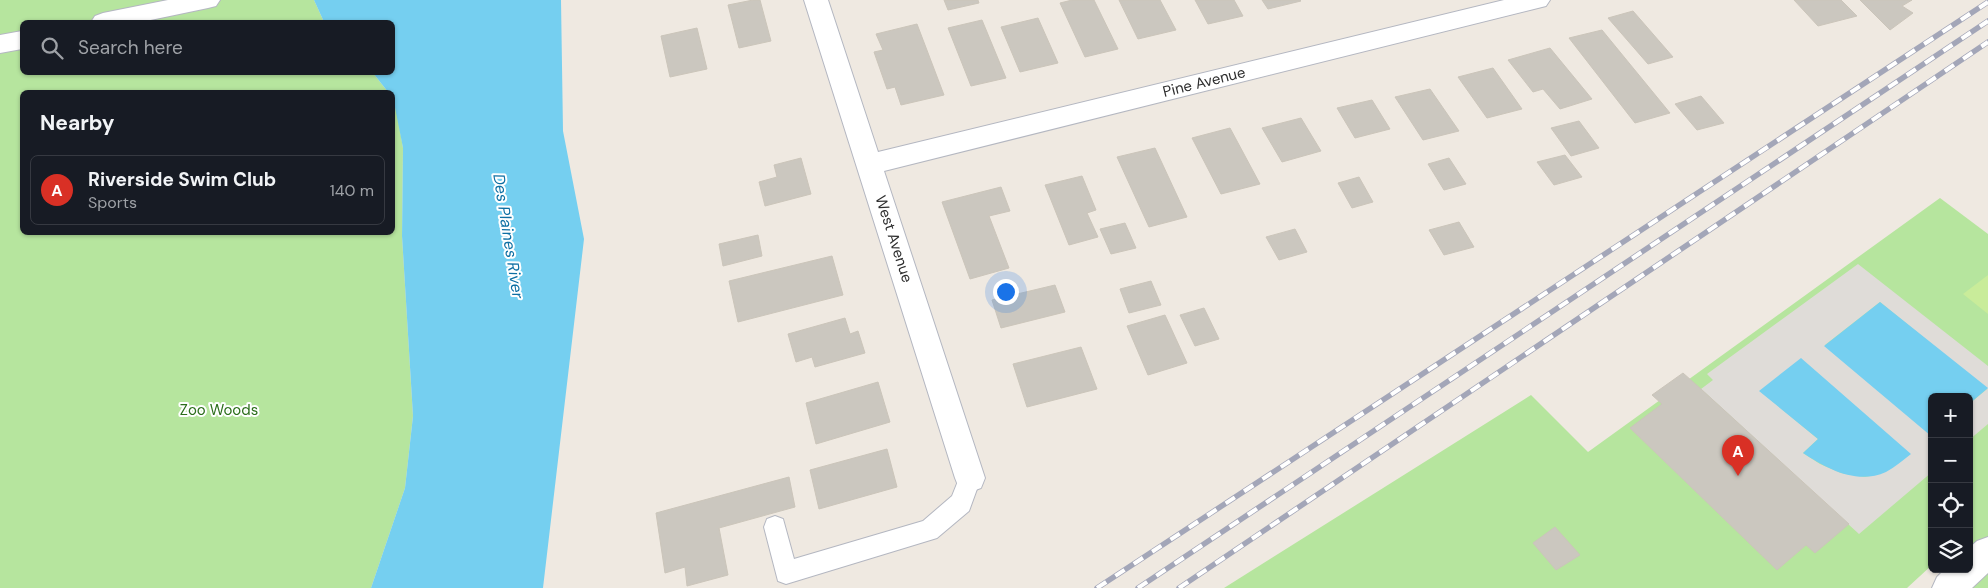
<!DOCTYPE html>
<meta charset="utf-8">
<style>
:root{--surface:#171b24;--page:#242831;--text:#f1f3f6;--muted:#9ea1a6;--line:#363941;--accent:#d93025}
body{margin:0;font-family:"DM Sans",sans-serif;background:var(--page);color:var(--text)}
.controls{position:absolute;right:15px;bottom:15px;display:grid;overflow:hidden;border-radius:8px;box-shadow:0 1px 4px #0004}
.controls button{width:45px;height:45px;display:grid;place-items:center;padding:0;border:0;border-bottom:1px solid var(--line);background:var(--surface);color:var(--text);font:25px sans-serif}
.you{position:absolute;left:1005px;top:291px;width:18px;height:18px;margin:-12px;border:4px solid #fff;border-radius:50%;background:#1a73e8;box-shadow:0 0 0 8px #1a73e833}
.badge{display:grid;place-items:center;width:32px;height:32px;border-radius:50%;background:var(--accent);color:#fff;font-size:16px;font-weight:700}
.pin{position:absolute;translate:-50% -41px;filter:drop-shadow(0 1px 2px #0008)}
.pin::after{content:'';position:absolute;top:26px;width:18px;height:15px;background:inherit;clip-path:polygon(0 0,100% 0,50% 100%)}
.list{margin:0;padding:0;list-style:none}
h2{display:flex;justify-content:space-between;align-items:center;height:65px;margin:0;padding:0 20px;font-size:21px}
h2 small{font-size:16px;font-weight:400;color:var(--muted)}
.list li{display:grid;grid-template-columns:32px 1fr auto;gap:15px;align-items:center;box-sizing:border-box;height:70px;margin:0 10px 10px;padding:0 10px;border:1px solid var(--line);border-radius:8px}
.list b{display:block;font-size:19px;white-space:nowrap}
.list p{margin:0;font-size:16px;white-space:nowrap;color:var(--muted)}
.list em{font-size:16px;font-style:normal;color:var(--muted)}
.icon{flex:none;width:28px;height:28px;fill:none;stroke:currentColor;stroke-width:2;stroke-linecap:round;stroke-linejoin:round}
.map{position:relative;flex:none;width:1988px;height:588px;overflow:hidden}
.search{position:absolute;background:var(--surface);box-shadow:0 1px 4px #0004;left:20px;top:20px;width:375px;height:55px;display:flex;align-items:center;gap:12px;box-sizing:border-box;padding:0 18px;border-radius:8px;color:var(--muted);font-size:19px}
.panel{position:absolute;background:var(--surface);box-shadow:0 1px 4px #0004;left:20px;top:90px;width:375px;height:145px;border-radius:8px}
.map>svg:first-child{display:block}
.green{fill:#b6e59e}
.pitch{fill:#c9ec9a}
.plaza{fill:#dfdcd8;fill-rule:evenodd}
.water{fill:#75cff0}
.building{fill:#cbc7bf;stroke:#cbc5ba}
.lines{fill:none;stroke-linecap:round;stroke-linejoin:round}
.service-casing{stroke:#b4b7c1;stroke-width:2}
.minor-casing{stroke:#b4b7c1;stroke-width:2}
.tertiary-casing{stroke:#b4b7c1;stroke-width:2}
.service{fill:#fff;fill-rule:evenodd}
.minor{fill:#fff;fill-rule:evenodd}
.tertiary{fill:#fff;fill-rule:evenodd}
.rail-casing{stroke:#a3a6b8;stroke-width:5.5}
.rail{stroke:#fff;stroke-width:4;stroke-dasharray:11;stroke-linecap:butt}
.labels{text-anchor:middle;stroke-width:4;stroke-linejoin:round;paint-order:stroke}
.street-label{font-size:15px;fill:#2e2e2e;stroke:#fff}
.park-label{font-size:15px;fill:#2c6e1b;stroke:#fff}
.water-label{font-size:16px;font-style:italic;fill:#0d6fa3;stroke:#fff}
</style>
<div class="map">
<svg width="1988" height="588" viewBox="0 0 1988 588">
<rect width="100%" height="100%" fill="#efe9e1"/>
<path class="green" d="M 0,0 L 314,0 L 324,22 L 22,22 L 22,72 L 373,73 L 388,92 L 22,92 L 22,232 L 392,232 L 393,98 L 395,101 L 403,148 L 402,236 L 413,416 L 405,488 L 371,588 L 0,588 Z
M 1940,198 L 1988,234 L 1988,588 L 1970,588 L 1969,397 L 1932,397 L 1932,565 L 1907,588 L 1224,588 L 1531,395 L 1588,452 Z"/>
<path class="pitch" d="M 1988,275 L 1988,314 L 1963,294 Z"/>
<path class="plaza" d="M 1858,264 L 1988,366 L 1988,424 L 1969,440 L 1969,404 L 1987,389 L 1880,302 L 1825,345 L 1932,435 L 1932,472 L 1859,534 L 1701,389 L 1713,380 L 1707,374 ZM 1760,391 L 1879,474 L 1865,477 L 1841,473 L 1820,464 L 1803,453 L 1818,439 Z"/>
<path class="water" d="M 314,0 L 561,0 L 563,131 L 584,239 L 543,588 L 371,588 L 405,488 L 413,416 L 402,236 L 403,148 L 392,92 L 388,92 L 373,73 L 392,72 L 392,22 L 324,22 Z
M 1880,302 L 1988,388 L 1969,404 L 1969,397 L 1932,397 L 1931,436 L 1824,346 Z
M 1801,358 L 1911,454 C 1903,460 1895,467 1886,472 C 1857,485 1827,469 1803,453 L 1818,439 L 1759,391 Z"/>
<path class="building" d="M 753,0 L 760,0 L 771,41 L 739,48 L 728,5 Z
M 944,0 L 978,0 L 979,3 L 948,10 Z
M 1072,0 L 1094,0 L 1118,49 L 1085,57 L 1060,3 Z
M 1119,0 L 1160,0 L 1176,30 L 1138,39 Z
M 1195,0 L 1234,0 L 1243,16 L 1208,24 Z
M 1262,0 L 1300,0 L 1301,1 L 1268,9 Z
M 1794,0 L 1841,0 L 1857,16 L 1818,26 Z
M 1860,0 L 1912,0 L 1902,6 L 1913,13 L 1890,30 Z
M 1633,11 L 1673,57 L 1648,64 L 1608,18 Z
M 1038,18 L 1058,63 L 1020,72 L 1001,27 Z
M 982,20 L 1006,78 L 971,86 L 948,28 Z
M 917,24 L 944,95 L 901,105 L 895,87 L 887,89 L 874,52 L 883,50 L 876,34 Z
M 697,28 L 707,69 L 670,77 L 661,36 Z
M 1602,30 L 1670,113 L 1635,123 L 1569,38 Z
M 1550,48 L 1592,99 L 1560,109 L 1543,89 L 1533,92 L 1508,60 Z
M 1493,68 L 1522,109 L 1487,118 L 1458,77 Z
M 1430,89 L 1459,131 L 1423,140 L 1395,97 Z
M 1701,96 L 1724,123 L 1697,130 L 1675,104 Z
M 1372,100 L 1390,129 L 1355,138 L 1337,108 Z
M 1301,118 L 1321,151 L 1282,162 L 1262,128 Z
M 1579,121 L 1599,148 L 1571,156 L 1551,128 Z
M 1230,128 L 1260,184 L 1221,194 L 1192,138 Z
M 1155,148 L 1187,217 L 1149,227 L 1117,157 Z
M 1565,155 L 1582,177 L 1554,185 L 1537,162 Z
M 801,158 L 811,194 L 765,206 L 759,182 L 777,177 L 774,165 Z
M 1449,158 L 1466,184 L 1444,190 L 1428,164 Z
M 1082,176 L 1096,210 L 1087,213 L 1098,237 L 1069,245 L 1045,185 Z
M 1359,177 L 1373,202 L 1352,208 L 1338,183 Z
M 1001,187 L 1010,211 L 989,216 L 1009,268 L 970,279 L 942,202 Z
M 1459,222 L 1474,247 L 1444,255 L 1429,230 Z
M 1125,223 L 1136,248 L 1111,254 L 1100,229 Z
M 1295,229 L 1307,252 L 1279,260 L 1266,237 Z
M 758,235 L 762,256 L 723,266 L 719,244 Z
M 832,256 L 843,295 L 738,322 L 729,281 Z
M 1151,281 L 1161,305 L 1129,313 L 1120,289 Z
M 1055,285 L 1065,312 L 1001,328 L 992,300 Z
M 1204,308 L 1219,339 L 1195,346 L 1180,315 Z
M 1165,315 L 1187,363 L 1148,375 L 1127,326 Z
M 845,318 L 850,334 L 858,331 L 865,353 L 815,367 L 812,357 L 796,362 L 788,334 Z
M 1081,347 L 1097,389 L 1027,407 L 1013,364 Z
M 1683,373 L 1701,389 L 1849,524 L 1815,553 L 1806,545 L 1777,570 L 1630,428 L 1662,404 L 1652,395 Z
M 878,382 L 890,422 L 816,444 L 806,403 Z
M 887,449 L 897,487 L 819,509 L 810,470 Z
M 789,477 L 795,507 L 719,528 L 728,575 L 687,586 L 685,567 L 665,573 L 656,513 Z
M 1555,527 L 1580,555 L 1556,570 L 1533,543 Z"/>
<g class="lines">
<g class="service-casing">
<path id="service" d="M 970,468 L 978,471 L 981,478 L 969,511 L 937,538 L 786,584 L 778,581 L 764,527 L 767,519 L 775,516 L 783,519 L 794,559 L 923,521 L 952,496 L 962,471 Z"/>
</g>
<g class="minor-casing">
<path id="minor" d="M 804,0 L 828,0 L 878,152 L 1504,0 L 1550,0 L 1546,6 L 1538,8 L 884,171 L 985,478 L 981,488 L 970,492 L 959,488 L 955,478 Z
M 1988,537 L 1988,573 L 1972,588 L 1932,588 L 1937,577 L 1945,569 L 1969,569 L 1969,548 L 1977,541 Z"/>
</g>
<g class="tertiary-casing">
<path id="tertiary" d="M 168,0 L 220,0 L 216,6 L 208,8 L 141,22 L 91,22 L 95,16 L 103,13 Z
M 22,31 L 22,49 L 0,53 L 0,35 Z"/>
</g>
<use href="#service" class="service"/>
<use href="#minor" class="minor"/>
<use href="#tertiary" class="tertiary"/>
<g class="rail-casing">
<path id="rail" d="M 1097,588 L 1988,2
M 1138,588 L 1988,21
M 1179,588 L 1988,42"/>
</g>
<use href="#rail" class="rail"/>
</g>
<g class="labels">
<g class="street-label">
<text transform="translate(1204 82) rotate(-14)" y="5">Pine Avenue</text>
<text transform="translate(894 239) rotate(72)" y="5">West Avenue</text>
</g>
<g class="park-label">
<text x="219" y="415">Zoo Woods</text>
</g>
<g class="water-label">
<text transform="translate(509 236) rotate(81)" y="6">Des Plaines River</text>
</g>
</g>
</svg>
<div class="controls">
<button>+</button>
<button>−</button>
<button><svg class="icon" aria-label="locate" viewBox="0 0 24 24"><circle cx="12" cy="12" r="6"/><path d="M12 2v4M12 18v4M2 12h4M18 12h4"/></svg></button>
<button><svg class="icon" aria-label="layers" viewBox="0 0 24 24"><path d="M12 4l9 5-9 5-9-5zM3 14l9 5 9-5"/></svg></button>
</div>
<div class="you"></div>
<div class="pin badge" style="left:1738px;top:476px">A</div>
<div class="search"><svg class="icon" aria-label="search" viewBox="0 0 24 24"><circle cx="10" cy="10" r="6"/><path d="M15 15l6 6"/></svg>Search here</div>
<section class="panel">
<h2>Nearby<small></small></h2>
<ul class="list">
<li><span class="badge">A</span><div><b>Riverside Swim Club</b><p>Sports</p></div><em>140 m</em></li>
</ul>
</section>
</div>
